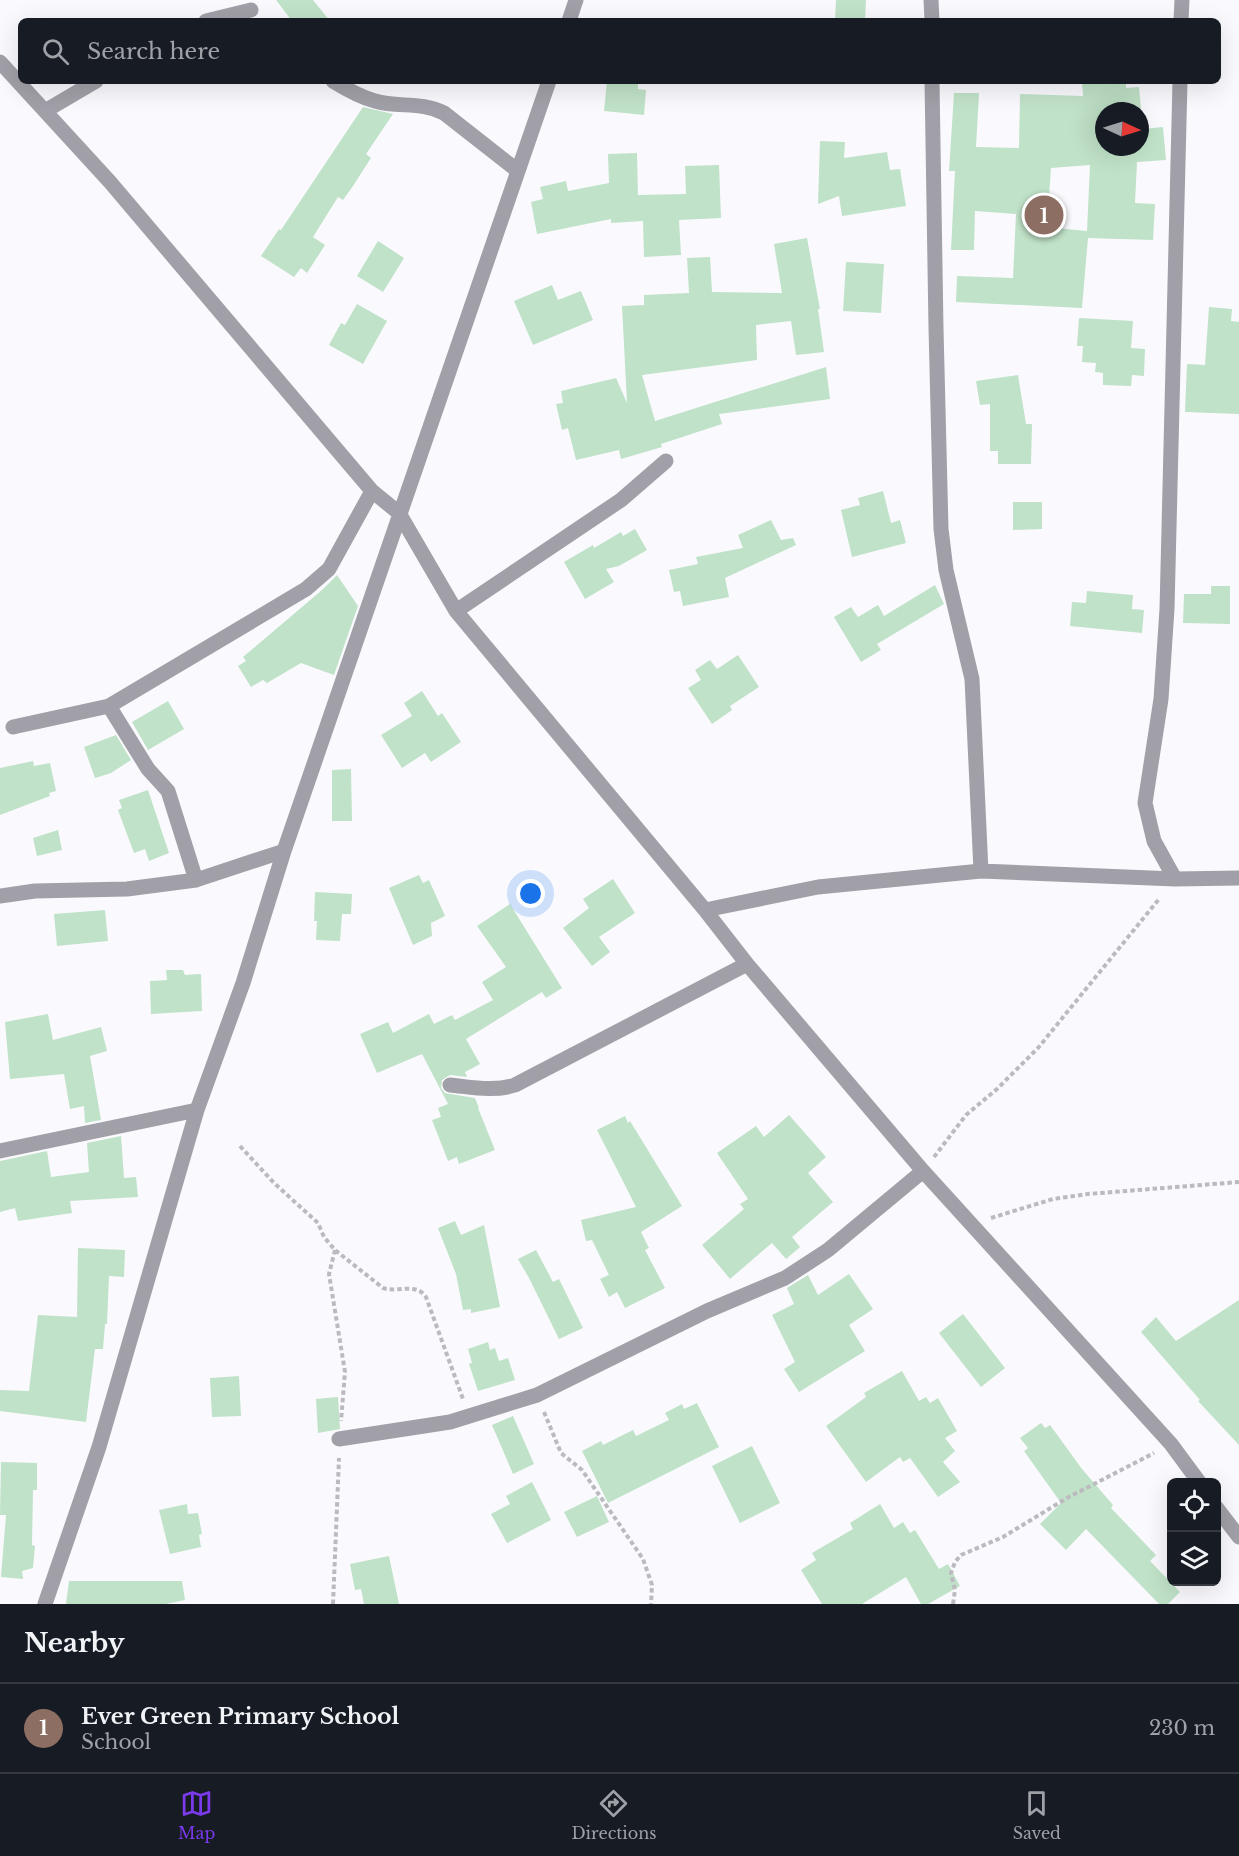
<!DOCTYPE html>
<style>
:root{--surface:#171b24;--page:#242831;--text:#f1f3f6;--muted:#9ea1a6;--line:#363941;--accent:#7c3aed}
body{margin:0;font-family:"Libre Baskerville",serif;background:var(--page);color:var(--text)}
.controls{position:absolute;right:18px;bottom:18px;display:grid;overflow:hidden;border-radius:9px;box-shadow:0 6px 24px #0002}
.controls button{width:54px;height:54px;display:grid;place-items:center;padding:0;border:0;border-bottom:2px solid var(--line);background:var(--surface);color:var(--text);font:30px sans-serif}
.compass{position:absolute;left:1095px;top:102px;width:54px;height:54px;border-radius:50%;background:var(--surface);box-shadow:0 6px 24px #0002;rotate:94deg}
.you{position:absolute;left:531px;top:894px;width:21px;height:21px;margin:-15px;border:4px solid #fff;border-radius:50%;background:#1a73e8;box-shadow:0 0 0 9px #1a73e833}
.badge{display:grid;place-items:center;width:39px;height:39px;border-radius:50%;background:var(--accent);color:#fff;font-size:20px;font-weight:700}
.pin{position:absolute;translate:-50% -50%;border:3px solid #fff;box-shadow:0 2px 6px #0006}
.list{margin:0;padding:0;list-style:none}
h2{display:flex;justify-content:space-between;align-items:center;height:78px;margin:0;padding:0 24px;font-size:26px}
h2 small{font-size:20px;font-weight:400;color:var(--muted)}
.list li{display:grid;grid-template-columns:39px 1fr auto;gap:18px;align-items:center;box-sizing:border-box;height:90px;padding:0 24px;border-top:2px solid var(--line)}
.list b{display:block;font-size:22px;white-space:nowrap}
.list p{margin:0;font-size:20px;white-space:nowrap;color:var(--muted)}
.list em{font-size:20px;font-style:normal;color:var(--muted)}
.icon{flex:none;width:33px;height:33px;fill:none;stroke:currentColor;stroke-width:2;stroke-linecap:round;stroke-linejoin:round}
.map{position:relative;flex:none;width:1239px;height:1604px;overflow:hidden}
.search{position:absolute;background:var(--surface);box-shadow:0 6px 24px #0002;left:18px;right:18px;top:18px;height:66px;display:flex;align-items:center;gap:15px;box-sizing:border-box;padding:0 21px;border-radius:9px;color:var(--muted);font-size:22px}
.sheet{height:168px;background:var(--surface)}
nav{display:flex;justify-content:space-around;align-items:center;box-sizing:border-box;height:84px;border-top:2px solid var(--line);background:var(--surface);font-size:16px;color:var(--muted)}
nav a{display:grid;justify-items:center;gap:3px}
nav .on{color:var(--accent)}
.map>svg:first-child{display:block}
.building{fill:#c0e2c8;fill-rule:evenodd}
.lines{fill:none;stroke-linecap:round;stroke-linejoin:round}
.path{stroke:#bbbabf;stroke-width:4;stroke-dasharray:4.5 3;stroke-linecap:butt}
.street{stroke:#a1a0a8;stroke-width:15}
</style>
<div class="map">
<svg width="1239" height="1604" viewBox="0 0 1239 1604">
<rect width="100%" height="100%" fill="#fafafe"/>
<path class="building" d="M 276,0 L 313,0 L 330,21 L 292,21 Z
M 836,0 L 866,0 L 865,21 L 835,21 Z
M 607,81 L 638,81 L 638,89 L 646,90 L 644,115 L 604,111 Z
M 1082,81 L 1126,81 L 1126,88 L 1139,87 L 1143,129 L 1163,127 L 1166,160 L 1137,162 L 1135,203 L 1155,204 L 1153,240 L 1088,238 L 1082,308 L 956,302 L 957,276 L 1013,278 L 1016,214 L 975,211 L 974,250 L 951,250 L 955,171 L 949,171 L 954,93 L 979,93 L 976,147 L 1019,148 L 1020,94 L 1083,96 ZM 1104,111 L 1140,111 L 1140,147 L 1104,147 ZM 1090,165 L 1087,231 L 1047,227 L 1051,168 Z
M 363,107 L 393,114 L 366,154 L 371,158 L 353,186 L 343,200 L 338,197 L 313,237 L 325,245 L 307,273 L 301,268 L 294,277 L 261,256 L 279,229 L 281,230 Z
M 820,141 L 845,142 L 844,158 L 887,152 L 890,170 L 900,169 L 906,206 L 842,216 L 839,196 L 818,204 Z
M 637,153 L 638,195 L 686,194 L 685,166 L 719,165 L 721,218 L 679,220 L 681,255 L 644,257 L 643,221 L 611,223 L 611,219 L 537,234 L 531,202 L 543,199 L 540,187 L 566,181 L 568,191 L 609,183 L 608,154 Z
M 807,238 L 820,309 L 818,309 L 824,352 L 796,355 L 791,321 L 756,325 L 757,360 L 642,375 L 655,421 L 826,367 L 830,399 L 719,414 L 722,424 L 661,444 L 662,447 L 621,459 L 619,450 L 576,460 L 568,428 L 562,430 L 556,404 L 563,403 L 561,391 L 616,378 L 627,403 L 622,306 L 644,305 L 644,295 L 689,293 L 687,258 L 710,257 L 712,292 L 782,293 L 774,244 Z
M 378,241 L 404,258 L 383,292 L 357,276 Z
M 846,262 L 884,264 L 881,313 L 843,311 Z
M 552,285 L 558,300 L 581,291 L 593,320 L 533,345 L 514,301 Z
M 357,304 L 387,321 L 363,364 L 329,345 L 341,323 L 345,325 Z
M 1209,307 L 1232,309 L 1231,321 L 1239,322 L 1239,414 L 1185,412 L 1187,364 L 1205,365 Z
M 1079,318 L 1133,321 L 1131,348 L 1145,349 L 1144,376 L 1132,375 L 1131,386 L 1103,385 L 1103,373 L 1095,372 L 1096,363 L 1082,362 L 1083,346 L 1077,346 Z
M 1018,375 L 1026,424 L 1032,424 L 1031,464 L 998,464 L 998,451 L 990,451 L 990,404 L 980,405 L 976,381 Z
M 883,491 L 891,523 L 900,520 L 906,543 L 852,557 L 841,510 L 860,505 L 858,498 Z
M 1013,502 L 1042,502 L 1042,529 L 1013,530 Z
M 771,520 L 781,540 L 793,538 L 796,545 L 725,578 L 729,597 L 683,606 L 680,591 L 674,592 L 669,570 L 698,564 L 696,557 L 743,548 L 738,535 Z
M 635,529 L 647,550 L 619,566 L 606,569 L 614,582 L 585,599 L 564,562 L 593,545 L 594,548 L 621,532 L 623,536 Z
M 337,575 L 358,606 L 334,675 L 301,663 L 267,683 L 263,680 L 251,687 L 238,666 L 246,661 L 243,657 L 322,590 Z
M 935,585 L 944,604 L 877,644 L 881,650 L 861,662 L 834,617 L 851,607 L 858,617 L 878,605 L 884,616 Z
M 1211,586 L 1230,586 L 1230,624 L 1183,623 L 1184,594 L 1211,594 Z
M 1087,591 L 1133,595 L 1132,609 L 1144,610 L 1142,633 L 1070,626 L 1072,602 L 1086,603 Z
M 738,655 L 759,687 L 730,706 L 732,710 L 712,724 L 688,688 L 701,680 L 695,670 L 710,660 L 717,669 Z
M 422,691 L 438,716 L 442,713 L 461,742 L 431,762 L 425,753 L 402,768 L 381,735 L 412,716 L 404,703 Z
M 168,701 L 184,729 L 148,750 L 132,722 Z
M 116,735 L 131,760 L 111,773 L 95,778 L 84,747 Z
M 33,761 L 34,766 L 50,763 L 56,791 L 49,793 L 50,796 L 0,815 L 0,768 Z
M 351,769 L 352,821 L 332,821 L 332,770 Z
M 148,790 L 169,853 L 149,861 L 145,849 L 134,853 L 118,810 L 122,808 L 119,800 Z
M 58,830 L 62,850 L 37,856 L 33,838 Z
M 419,875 L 423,883 L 429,880 L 445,916 L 431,923 L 432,936 L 413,945 L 389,888 Z
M 613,879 L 635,913 L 599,937 L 610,952 L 592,966 L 563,928 L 589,908 L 583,899 Z
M 315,892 L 352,894 L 351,914 L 342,914 L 340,941 L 316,940 L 317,921 L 314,921 Z
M 510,904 L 562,988 L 546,998 L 542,992 L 466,1039 L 480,1064 L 465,1072 L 467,1077 L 450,1075 L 442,1080 L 441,1088 L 445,1093 L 475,1098 L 479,1108 L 478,1108 L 495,1150 L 459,1164 L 457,1157 L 448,1161 L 432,1120 L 441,1117 L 438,1108 L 448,1104 L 422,1054 L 377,1073 L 360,1034 L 388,1022 L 393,1033 L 429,1014 L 434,1024 L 452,1015 L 455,1020 L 493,1000 L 482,982 L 506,967 L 477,926 Z
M 105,910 L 108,941 L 57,946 L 54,914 Z
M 166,970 L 183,970 L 185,975 L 201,974 L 202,1011 L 151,1014 L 150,981 L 167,980 Z
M 48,1014 L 53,1040 L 101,1027 L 107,1051 L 90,1056 L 101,1120 L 85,1123 L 84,1106 L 70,1109 L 64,1074 L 10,1079 L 5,1022 Z
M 789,1115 L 826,1157 L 808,1173 L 833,1202 L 792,1237 L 800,1247 L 786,1259 L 772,1243 L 730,1279 L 702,1245 L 744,1209 L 740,1204 L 748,1199 L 717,1153 L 756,1126 L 764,1137 Z
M 625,1116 L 628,1123 L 630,1121 L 682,1206 L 641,1232 L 649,1248 L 645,1250 L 665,1288 L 625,1308 L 617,1292 L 609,1297 L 600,1279 L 609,1275 L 592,1240 L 586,1241 L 581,1220 L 636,1207 L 597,1130 Z
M 121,1136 L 124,1178 L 136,1177 L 138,1197 L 70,1201 L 72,1213 L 18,1221 L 15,1208 L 0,1212 L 0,1161 L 47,1151 L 51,1177 L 89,1172 L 87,1143 Z
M 455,1221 L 461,1235 L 484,1225 L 500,1307 L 471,1313 L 471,1309 L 463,1310 L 456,1274 L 438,1228 Z
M 78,1248 L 125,1250 L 124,1277 L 109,1276 L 107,1324 L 105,1324 L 103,1349 L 95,1349 L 86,1422 L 0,1411 L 0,1390 L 29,1391 L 38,1315 L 77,1317 Z
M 536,1250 L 553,1282 L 559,1279 L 583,1328 L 559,1339 L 529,1278 L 518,1259 Z
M 849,1274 L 873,1309 L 849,1325 L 865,1351 L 799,1392 L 784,1369 L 795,1362 L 772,1315 L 794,1304 L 787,1288 L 808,1275 L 818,1295 Z
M 1239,1300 L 1239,1445 L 1198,1401 L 1200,1400 L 1141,1332 L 1156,1317 L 1176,1341 Z
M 963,1314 L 1005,1368 L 981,1387 L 939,1333 Z
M 488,1342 L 490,1350 L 495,1348 L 499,1361 L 508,1358 L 515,1380 L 478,1391 L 469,1364 L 472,1363 L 468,1349 Z
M 902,1371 L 919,1401 L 926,1397 L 930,1403 L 938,1398 L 957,1431 L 945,1438 L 955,1451 L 943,1462 L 960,1482 L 938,1497 L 910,1458 L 903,1462 L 900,1457 L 866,1482 L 826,1426 L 866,1397 L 864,1393 Z
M 239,1376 L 241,1416 L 212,1417 L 210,1378 Z
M 338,1397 L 340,1429 L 318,1433 L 316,1399 Z
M 697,1403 L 719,1447 L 608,1503 L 582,1451 L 601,1441 L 603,1445 L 633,1430 L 636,1436 L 669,1420 L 665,1413 L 682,1404 L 684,1409 Z
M 513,1416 L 534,1464 L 513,1474 L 492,1425 Z
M 1041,1423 L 1045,1428 L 1050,1425 L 1082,1469 L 1113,1505 L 1111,1508 L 1156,1555 L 1150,1561 L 1180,1592 L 1168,1604 L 1159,1604 L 1086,1529 L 1066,1550 L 1040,1524 L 1061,1503 L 1024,1451 L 1028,1448 L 1020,1438 Z
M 752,1446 L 780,1503 L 740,1523 L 712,1466 Z
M 1,1462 L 37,1463 L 37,1490 L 33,1490 L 32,1545 L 35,1546 L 33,1568 L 22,1571 L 23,1579 L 1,1577 L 6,1515 L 0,1515 Z
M 532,1482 L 551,1520 L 507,1543 L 491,1514 L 510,1504 L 506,1496 Z
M 597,1496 L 609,1522 L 577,1537 L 564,1512 Z
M 187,1504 L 188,1514 L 198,1513 L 202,1534 L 199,1535 L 201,1547 L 170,1554 L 159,1510 Z
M 880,1504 L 894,1528 L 903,1522 L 910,1533 L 915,1530 L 939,1569 L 948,1564 L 960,1586 L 928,1604 L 921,1604 L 906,1577 L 862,1604 L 822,1604 L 801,1570 L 816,1560 L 812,1553 L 853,1529 L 850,1523 Z
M 389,1556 L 399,1604 L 364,1604 L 361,1589 L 355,1590 L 350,1564 Z
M 69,1581 L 182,1581 L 185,1600 L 166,1604 L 66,1604 Z"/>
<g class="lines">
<path class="path" d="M 240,1146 L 274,1183 L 318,1223 L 324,1237 L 335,1250 L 383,1288 C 398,1293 416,1282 426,1297 L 463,1399
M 934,1157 L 966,1115 L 997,1089 L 1038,1048 L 1159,899
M 991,1218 L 1053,1199 L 1088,1194 L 1239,1182
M 335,1250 L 329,1274 L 345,1372 L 341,1421
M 544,1412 L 561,1453 L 582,1470 L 643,1559 L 652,1585 L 651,1604
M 333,1604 L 339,1458
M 953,1604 L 955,1590 L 951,1573 L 955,1562 L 961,1555 L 1003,1537 L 1067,1498 L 1154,1453"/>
<path class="street" d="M 931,0 L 932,21
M 206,21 L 251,10
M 569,21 L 576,0
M 1181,21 L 1182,0
M 0,62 L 110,182 L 372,491 L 399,513 L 456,611 L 705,910 L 747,964 L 923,1171 L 1171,1444 L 1199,1482
M 333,81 C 346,89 360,97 375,101 C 398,108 421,101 444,113 L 518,171
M 932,81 L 936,328 L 941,529 L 946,570 L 972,679 L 981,871
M 45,111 L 96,81
M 456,611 L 621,500 L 666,461
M 109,706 L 148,769 L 168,791 L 196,880
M 13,727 L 109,706 L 306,589 L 329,569 L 372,491
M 1175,879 L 1154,841 L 1145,803 L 1161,699 L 1167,609 L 1180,81
M 0,896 L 35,891 L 127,889 L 196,880 L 284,851
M 705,910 L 818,887 L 981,871 L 1175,879 L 1239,878
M 450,1085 C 471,1087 494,1092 515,1085 L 747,964
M 0,1151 L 197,1110
M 339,1439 L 450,1422 L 537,1395 L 707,1311 L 785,1278 L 828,1250 L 923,1171
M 1216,1507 L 1239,1537
M 45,1604 L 99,1447 L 197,1110 L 243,983 L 284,851 L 549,81"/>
</g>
</svg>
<div class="controls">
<button><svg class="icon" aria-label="locate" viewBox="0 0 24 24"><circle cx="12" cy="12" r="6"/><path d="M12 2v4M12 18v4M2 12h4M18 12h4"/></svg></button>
<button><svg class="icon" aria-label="layers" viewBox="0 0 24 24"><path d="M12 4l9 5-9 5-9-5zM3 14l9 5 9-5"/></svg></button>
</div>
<svg class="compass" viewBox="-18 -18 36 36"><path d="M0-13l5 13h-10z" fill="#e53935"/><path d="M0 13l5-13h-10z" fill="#9ea1a6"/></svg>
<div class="you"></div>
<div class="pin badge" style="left:1044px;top:215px;background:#8d6e63">1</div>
<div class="search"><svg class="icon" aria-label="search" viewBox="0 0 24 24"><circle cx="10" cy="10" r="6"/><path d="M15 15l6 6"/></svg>Search here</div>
</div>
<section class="sheet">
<h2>Nearby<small></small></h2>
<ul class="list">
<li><span class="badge" style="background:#8d6e63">1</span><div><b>Ever Green Primary School</b><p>School</p></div><em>230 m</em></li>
</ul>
</section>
<nav>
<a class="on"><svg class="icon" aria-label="map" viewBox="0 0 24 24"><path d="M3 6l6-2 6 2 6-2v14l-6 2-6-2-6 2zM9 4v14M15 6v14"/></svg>Map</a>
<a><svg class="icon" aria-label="directions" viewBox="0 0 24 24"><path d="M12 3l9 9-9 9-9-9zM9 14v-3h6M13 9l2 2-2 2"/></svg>Directions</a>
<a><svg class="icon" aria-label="saved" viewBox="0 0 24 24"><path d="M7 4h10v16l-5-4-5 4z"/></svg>Saved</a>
</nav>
